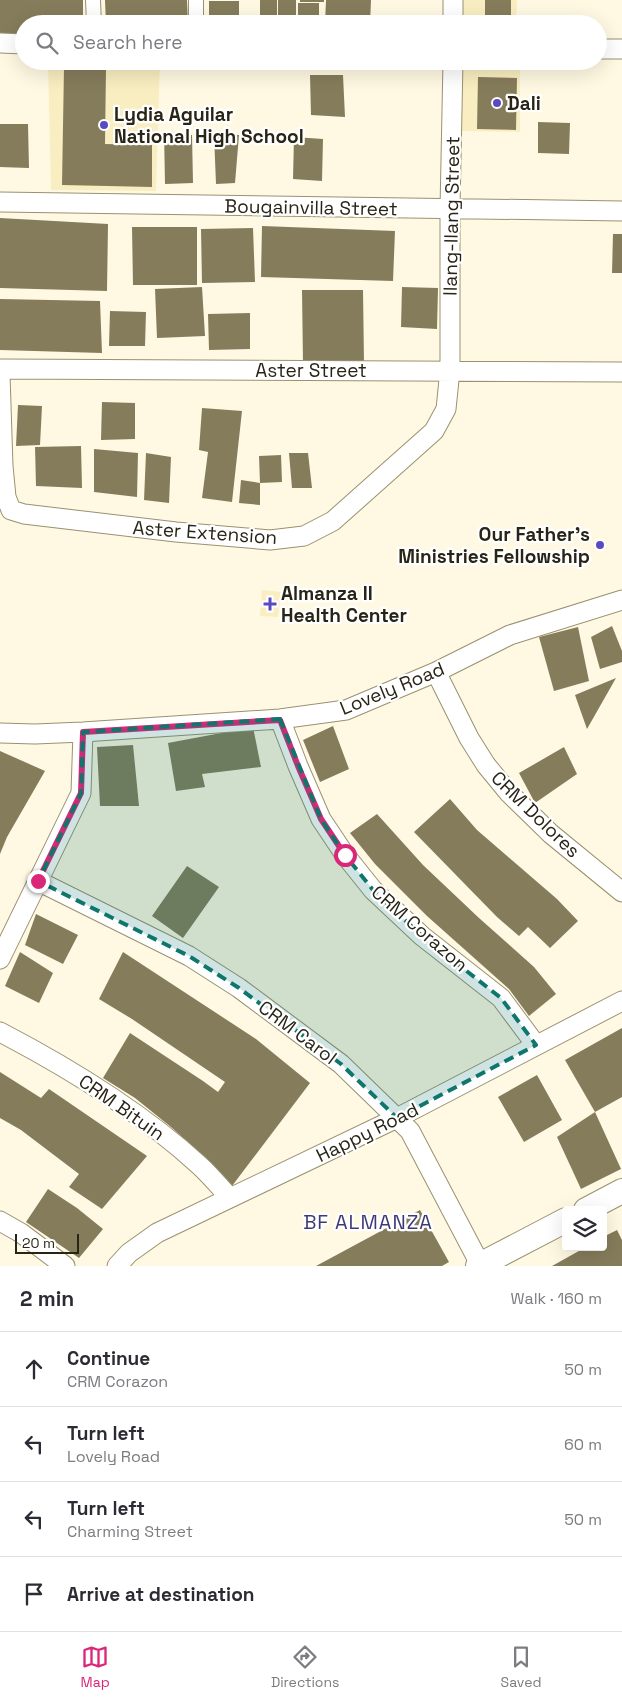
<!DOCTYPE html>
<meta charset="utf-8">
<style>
:root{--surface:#fff;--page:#f7f7f7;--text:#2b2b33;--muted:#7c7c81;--line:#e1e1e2;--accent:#db2777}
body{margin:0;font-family:"Space Grotesk",sans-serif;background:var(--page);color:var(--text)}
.controls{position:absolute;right:15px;bottom:15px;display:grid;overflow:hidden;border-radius:5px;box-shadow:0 5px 20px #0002}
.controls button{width:45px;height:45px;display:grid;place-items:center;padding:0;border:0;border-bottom:1px solid var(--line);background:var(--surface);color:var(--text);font:25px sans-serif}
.scale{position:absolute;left:15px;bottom:12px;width:64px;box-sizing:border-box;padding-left:5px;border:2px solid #282416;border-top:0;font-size:14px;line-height:18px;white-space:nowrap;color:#282416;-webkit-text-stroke:4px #fff;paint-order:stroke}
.stop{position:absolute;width:15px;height:15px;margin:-11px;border:4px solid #db2777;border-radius:50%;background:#fff}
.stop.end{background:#db2777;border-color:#fff;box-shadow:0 1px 5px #0008}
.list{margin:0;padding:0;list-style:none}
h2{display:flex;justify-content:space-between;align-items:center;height:65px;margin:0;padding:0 20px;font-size:21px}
h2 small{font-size:16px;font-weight:400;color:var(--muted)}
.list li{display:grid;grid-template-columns:32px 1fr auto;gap:15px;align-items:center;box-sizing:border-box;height:75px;padding:0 20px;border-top:1px solid var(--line)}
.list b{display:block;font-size:19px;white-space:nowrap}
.list p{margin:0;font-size:16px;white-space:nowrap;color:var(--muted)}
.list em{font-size:16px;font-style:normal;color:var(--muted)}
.icon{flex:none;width:28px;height:28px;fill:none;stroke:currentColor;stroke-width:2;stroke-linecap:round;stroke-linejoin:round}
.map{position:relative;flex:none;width:622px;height:1266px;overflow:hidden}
.search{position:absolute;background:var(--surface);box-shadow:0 5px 20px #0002;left:15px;right:15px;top:15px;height:55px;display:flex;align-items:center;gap:12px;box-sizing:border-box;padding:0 18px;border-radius:28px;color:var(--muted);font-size:19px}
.sheet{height:365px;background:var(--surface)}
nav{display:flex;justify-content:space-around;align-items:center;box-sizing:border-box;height:70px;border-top:1px solid var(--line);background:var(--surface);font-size:14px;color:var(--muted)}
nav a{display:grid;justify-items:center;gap:2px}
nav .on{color:var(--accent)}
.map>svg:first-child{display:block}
.built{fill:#f9eec1}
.building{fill:#857c5b}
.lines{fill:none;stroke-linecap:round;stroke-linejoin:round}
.pedestrian-casing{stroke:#9a916f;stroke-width:16}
.minor-casing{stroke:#9a916f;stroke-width:21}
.tertiary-casing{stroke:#9a916f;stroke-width:26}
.pedestrian{stroke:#fff;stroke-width:14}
.minor{stroke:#fff;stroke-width:19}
.tertiary{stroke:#fff;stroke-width:24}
.route{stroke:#db2777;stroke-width:6}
.marked{fill:#0f766e;fill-opacity:0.2;stroke:#0f766e;stroke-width:4;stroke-dasharray:10 6;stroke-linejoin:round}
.poi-dot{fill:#5a4ac2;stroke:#fff;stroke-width:2}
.labels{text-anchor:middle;stroke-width:4.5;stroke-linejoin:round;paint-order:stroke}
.poi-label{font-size:19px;font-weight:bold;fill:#282416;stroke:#fff;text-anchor:start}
.street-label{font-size:19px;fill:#282416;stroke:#fff}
.neighbourhood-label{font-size:20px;letter-spacing:1px;fill:#3e3a77;stroke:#fff}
</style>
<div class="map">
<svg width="622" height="1266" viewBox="0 0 622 1266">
<rect width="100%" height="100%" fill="#fff9e3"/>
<path class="built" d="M 461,0 L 517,0 L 516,24 L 461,24 Z
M 48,61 L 160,61 L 156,191 L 51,190 Z
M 468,62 L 520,64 L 520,132 L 457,131 L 461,65 Z
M 262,590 L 281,592 L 278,617 L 260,616 Z"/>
<path class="building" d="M 0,0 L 83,0 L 83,24 L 24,24 L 24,36 L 0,36 Z
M 105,0 L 187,0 L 188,24 L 106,24 Z
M 260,0 L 277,0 L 277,18 L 260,18 Z
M 278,0 L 296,0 L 296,24 L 278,24 Z
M 300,0 L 324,0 L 324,2 L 300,2 Z
M 326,0 L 371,0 L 370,24 L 325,24 Z
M 485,0 L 511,0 L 511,24 L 485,24 Z
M 209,1 L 239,1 L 239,16 L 209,16 Z
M 298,3 L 319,3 L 319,24 L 298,24 Z
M 240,17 L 254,17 L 254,24 L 240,24 Z
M 210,18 L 238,18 L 238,24 L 210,24 Z
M 256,19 L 272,19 L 272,24 L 256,24 Z
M 64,67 L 106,68 L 105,144 L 152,145 L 152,187 L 62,185 Z
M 310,75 L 343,75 L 345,117 L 311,115 Z
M 478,77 L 517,78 L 516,130 L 477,129 Z
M 538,122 L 570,123 L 569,154 L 538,153 Z
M 0,124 L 28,124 L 29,168 L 0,167 Z
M 164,132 L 192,135 L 193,183 L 165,184 Z
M 214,135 L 239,135 L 235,183 L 216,184 Z
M 294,137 L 323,139 L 322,181 L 293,179 Z
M 0,218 L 108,224 L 107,291 L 0,288 Z
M 262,226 L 395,231 L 393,281 L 261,277 Z
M 132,227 L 197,227 L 197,285 L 133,285 Z
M 253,228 L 255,282 L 202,283 L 201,229 Z
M 613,234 L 622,234 L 622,273 L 612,273 Z
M 202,287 L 205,336 L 157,338 L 155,289 Z
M 402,287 L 438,288 L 437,329 L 401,327 Z
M 302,290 L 363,290 L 364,363 L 303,364 Z
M 0,299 L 100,301 L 102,353 L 0,350 Z
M 110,311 L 146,312 L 145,346 L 109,346 Z
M 250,313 L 250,349 L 209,350 L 208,314 Z
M 102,402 L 135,403 L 135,439 L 101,440 Z
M 18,405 L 42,406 L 40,445 L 16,446 Z
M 202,408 L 242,411 L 232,502 L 202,498 L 208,452 L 199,450 Z
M 81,446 L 82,488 L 36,486 L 35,447 Z
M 94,449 L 138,453 L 137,497 L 94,492 Z
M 146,453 L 171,457 L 169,503 L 144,500 Z
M 289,453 L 308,453 L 312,488 L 292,488 Z
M 281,455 L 282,482 L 260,483 L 259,456 Z
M 241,480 L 260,483 L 260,505 L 239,503 Z
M 612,626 L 622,651 L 622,662 L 600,669 L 591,637 Z
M 578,627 L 589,681 L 554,691 L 539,637 Z
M 616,678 L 587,729 L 575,695 Z
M 333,726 L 349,769 L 320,782 L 303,740 Z
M 253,727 L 261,767 L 202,774 L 205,787 L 176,791 L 168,743 Z
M 133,745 L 139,806 L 100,806 L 97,747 Z
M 564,747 L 577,774 L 535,803 L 519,773 Z
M 0,751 L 45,771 L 7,837 L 0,854 Z
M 450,799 L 477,830 L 557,899 L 578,921 L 550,948 L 528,927 L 519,936 L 497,917 L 414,832 Z
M 377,814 L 423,865 L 479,918 L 534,967 L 556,994 L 529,1016 L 509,989 L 427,916 L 375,864 L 350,833 Z
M 187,866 L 219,887 L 183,938 L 152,916 Z
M 36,914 L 78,935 L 63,964 L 25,945 Z
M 20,952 L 53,973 L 39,1003 L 5,986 Z
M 123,952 L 256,1039 L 310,1083 L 232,1186 L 198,1151 L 171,1127 L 135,1098 L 103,1078 L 130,1033 L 203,1081 L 218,1092 L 225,1082 L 132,1019 L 99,999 Z
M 622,1028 L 622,1097 L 595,1112 L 565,1060 Z
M 0,1072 L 41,1098 L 49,1089 L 147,1156 L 102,1209 L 69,1187 L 79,1174 L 21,1130 L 0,1118 Z
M 537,1075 L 562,1120 L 524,1142 L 498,1097 Z
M 595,1112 L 621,1169 L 581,1189 L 557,1137 Z
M 48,1189 L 77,1208 L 103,1229 L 79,1258 L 26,1222 Z
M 420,1210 L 449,1262 L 442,1266 L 316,1266 Z
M 617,1230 L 622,1240 L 622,1266 L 552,1266 L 586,1247 L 603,1247 L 603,1237 Z"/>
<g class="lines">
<g class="pedestrian-casing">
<path id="pedestrian" d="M 93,0 L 94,24
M 196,24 L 196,0"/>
</g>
<g class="minor-casing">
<path id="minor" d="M 453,0 L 453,24
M 0,43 L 24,44
M 598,49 L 622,49
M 0,202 L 622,211
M 0,369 L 622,372
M 0,374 L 3,466 L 6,497 L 11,510 L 24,514 L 176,532 L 270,540 L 304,536 L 333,521 L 434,431 L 446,409 L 450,370 L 450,209 L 453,61
M 436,672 L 469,738 L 486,765 L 509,793 L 551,834 L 622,892
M 280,719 L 298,766 L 321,819 L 345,855 L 373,890 L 422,936 L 501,998 L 536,1045
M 0,733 L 35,734 L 83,732 L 280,719 L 346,710 L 436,672 L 510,635 L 622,600
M 38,881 L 189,956 L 239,988 L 341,1064 L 410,1131 L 481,1266
M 0,959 L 81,793 L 83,732
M 0,1032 C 71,1069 140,1111 199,1165 C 210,1175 220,1187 230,1198
M 0,1221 L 21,1233 L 65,1266
M 117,1266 L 129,1253 L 157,1233 L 397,1118 L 622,1001"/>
</g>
<g class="tertiary-casing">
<path id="tertiary" d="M 586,1210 L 622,1191
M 478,1266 L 566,1220"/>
</g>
<use href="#pedestrian" class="pedestrian"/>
<use href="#minor" class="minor"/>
<use href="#tertiary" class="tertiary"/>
</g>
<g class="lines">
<path class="route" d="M 38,881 L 81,793 L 83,732 L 280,720 L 298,766 L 321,819 L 345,855"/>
</g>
<path class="marked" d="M 280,719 L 321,819 L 345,855 L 373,890 L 422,936 L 501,998 L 536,1045 L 397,1118 L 341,1064 L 239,988 L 189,956 L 38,881 L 81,793 L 83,732 Z"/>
<g class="poi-dot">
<circle cx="497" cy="103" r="5"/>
<circle cx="104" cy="125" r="5"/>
<circle cx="600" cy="545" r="5"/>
<path d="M267.5 596.5h5v5h5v5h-5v5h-5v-5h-5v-5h5z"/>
</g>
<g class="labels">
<g class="poi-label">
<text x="507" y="110">Dali</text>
<text x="114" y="121">Lydia Aguilar<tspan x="114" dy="22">National High School</tspan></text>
<text x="590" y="541" text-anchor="end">Our Father's<tspan x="590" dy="22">Ministries Fellowship</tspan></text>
<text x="281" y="600">Almanza II<tspan x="281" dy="22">Health Center</tspan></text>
</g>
<g class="street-label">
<text transform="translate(311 207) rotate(1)" y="7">Bougainvilla Street</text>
<text transform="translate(451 216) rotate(-89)" y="7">Ilang-Ilang Street</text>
<text x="311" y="377">Aster Street</text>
<text transform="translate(205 532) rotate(4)" y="7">Aster Extension</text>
<text transform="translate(392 688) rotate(-22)" y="7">Lovely Road</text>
<text transform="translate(536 814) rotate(44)" y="7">CRM Dolores</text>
<text transform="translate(420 928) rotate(41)" y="7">CRM Corazon</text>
<text transform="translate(298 1032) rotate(37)" y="7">CRM Carol</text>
<text transform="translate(122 1107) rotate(35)" y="7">CRM Bituin</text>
<text transform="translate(367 1132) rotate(-26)" y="7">Happy Road</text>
</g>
<g class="neighbourhood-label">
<text x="368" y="1229">BF ALMANZA</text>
</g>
</g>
</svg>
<div class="controls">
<button><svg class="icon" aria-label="layers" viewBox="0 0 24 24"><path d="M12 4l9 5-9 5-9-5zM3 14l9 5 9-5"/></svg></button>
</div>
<div class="scale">20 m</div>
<div class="stop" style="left:345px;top:855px"></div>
<div class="stop end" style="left:38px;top:881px"></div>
<div class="search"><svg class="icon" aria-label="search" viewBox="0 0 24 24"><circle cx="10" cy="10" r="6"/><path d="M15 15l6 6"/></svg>Search here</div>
</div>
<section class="sheet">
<h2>2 min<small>Walk · 160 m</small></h2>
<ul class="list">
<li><svg class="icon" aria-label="ahead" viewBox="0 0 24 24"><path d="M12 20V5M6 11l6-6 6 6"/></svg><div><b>Continue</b><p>CRM Corazon</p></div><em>50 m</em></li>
<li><svg class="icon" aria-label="left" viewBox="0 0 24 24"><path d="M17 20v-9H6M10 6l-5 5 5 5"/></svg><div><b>Turn left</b><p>Lovely Road</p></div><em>60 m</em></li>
<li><svg class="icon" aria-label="left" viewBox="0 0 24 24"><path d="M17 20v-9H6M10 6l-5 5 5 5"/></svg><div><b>Turn left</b><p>Charming Street</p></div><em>50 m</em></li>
<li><svg class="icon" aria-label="arrive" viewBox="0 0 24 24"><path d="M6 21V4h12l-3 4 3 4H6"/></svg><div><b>Arrive at destination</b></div></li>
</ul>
</section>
<nav>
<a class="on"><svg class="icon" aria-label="map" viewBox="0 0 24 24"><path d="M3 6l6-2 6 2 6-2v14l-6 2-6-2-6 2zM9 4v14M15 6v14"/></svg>Map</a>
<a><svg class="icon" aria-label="directions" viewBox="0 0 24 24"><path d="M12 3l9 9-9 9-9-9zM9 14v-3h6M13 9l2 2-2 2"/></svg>Directions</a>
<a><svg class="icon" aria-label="saved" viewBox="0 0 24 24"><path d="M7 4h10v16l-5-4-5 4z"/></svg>Saved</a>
</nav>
